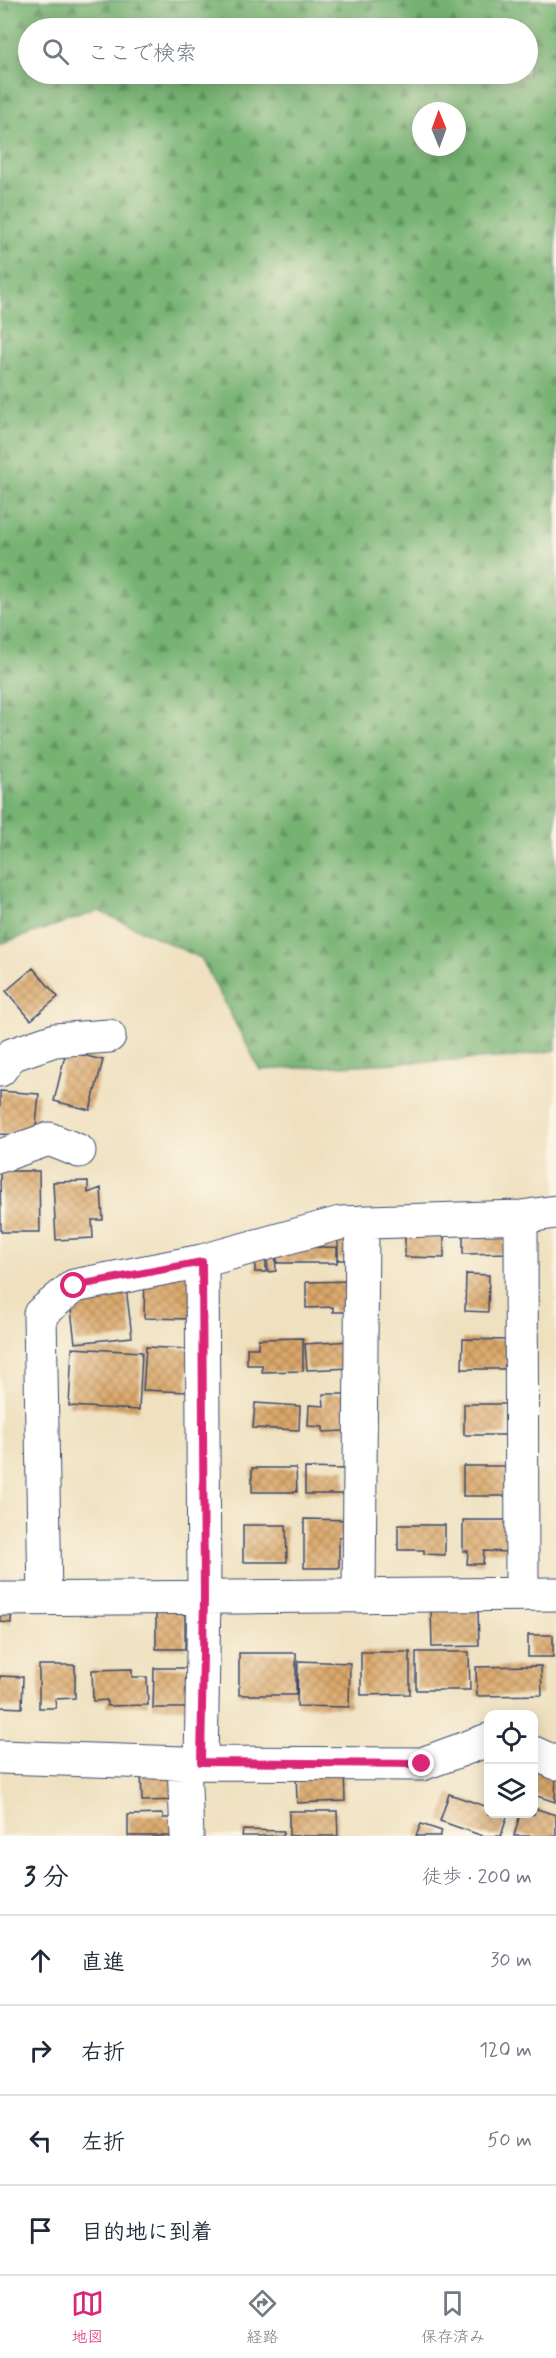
<!DOCTYPE html>
<html lang="ja">
<meta charset="utf-8">
<style>
:root{--surface:#fff;--page:#f2f2f3;--text:#1f2937;--muted:#747a83;--line:#e0e1e3;--accent:#db2777}
body{margin:0;font-family:Mynerve,"Klee One",sans-serif;background:var(--page);color:var(--text)}
.controls{position:absolute;right:18px;bottom:18px;display:grid;overflow:hidden;border-radius:12px;box-shadow:0 3px 15px #0003}
.controls button{width:54px;height:54px;display:grid;place-items:center;padding:0;border:0;border-bottom:2px solid var(--line);background:var(--surface);color:var(--text);font:30px sans-serif}
.compass{position:absolute;left:412px;top:102px;width:54px;height:54px;border-radius:50%;background:var(--surface);box-shadow:0 3px 15px #0003;rotate:359deg}
.stop{position:absolute;width:18px;height:18px;margin:-14px;border:4px solid #db2777;border-radius:50%;background:#fff}
.stop.end{background:#db2777;border-color:#fff;box-shadow:0 2px 6px #0008}
.list{margin:0;padding:0;list-style:none}
h2{display:flex;justify-content:space-between;align-items:center;height:78px;margin:0;padding:0 24px;font-size:26px}
h2 small{font-size:20px;font-weight:400;color:var(--muted)}
.list li{display:grid;grid-template-columns:39px 1fr auto;gap:18px;align-items:center;box-sizing:border-box;height:90px;padding:0 24px;border-top:2px solid var(--line)}
.list b{display:block;font-size:22px;white-space:nowrap}
.list em{font-size:20px;font-style:normal;color:var(--muted)}
.icon{flex:none;width:33px;height:33px;fill:none;stroke:currentColor;stroke-width:2;stroke-linecap:round;stroke-linejoin:round}
.map{position:relative;flex:none;width:556px;height:1836px;overflow:hidden}
.search{position:absolute;background:var(--surface);box-shadow:0 3px 15px #0003;left:18px;right:18px;top:18px;height:66px;display:flex;align-items:center;gap:15px;box-sizing:border-box;padding:0 21px;border-radius:33px;color:var(--muted);font-size:22px}
.sheet{height:438px;background:var(--surface)}
nav{display:flex;justify-content:space-around;align-items:center;box-sizing:border-box;height:84px;border-top:2px solid var(--line);background:var(--surface);font-size:16px;color:var(--muted)}
nav a{display:grid;justify-items:center;gap:3px}
nav .on{color:var(--accent)}
.map>svg:first-child{display:block}
.forest{fill:url(#forest-firs);stroke:#487068;stroke-width:1.5;fill-rule:evenodd}
.building{fill:url(#building-cross-hatch)}
.lines{fill:none;stroke-linecap:round;stroke-linejoin:round}
.minor-casing{stroke:#3b4a6d;stroke-width:35}
.minor{stroke:#fff;stroke-width:33}
.route{stroke:#db2777;stroke-width:8}
</style>
<div class="map">
<svg width="556" height="1836" viewBox="0 0 556 1836">
<defs>
<pattern id="forest-firs" width="22" height="20" patternUnits="userSpaceOnUse" patternTransform="scale(1.5)"><rect width="22" height="20" fill="#76b272"/><path d="M5 1l3.5 6h-7zM16 11l3.5 6h-7z" fill="#609161"/></pattern>
<pattern id="building-cross-hatch" width="8" height="8" patternUnits="userSpaceOnUse" patternTransform="scale(1.5)"><rect width="8" height="8" fill="#dba769"/><path d="M0 0l8 8M0 8l8-8" fill="none" stroke="#b1885a"/></pattern>
</defs>
<rect width="100%" height="100%" fill="#fcf5e5"/>
<filter id="ink" filterUnits="userSpaceOnUse"><feTurbulence type="fractalNoise" baseFrequency=".0167" numOctaves="2"/><feDisplacementMap in="SourceGraphic" scale="12" xChannelSelector="R" yChannelSelector="G"/><feConvolveMatrix kernelMatrix="1 2 1 2 8 2 1 2 1" color-interpolation-filters="sRGB"/></filter>
<filter id="wash" filterUnits="userSpaceOnUse"><feTurbulence type="fractalNoise" baseFrequency=".008" numOctaves="4" result="noise"/><feDisplacementMap in="SourceGraphic" scale="24" xChannelSelector="R" yChannelSelector="G"/><feGaussianBlur stdDeviation="1.35" result="paint"/><feColorMatrix in="noise" values="0 0 0 0 0 0 0 0 0 0 0 0 0 0 0 0 0 1.4 0 .05"/><feComposite in="paint" operator="in"/></filter>
<g filter="url(#wash)">
<rect width="100%" height="100%" fill="#efe1c0"/>
<path class="forest" d="M 0,0 L 556,0 L 556,1050 L 515,1057 L 260,1070 L 201,958 L 99,911 L 0,944 ZM 28,28 L 528,28 L 528,74 L 28,74 ZM 421,111 L 457,111 L 457,147 L 421,147 Z"/>
<g id="blocks">
<path class="building" d="M 33,968 L 58,997 L 31,1020 L 6,991 Z
M 66,1051 L 103,1060 L 90,1110 L 54,1101 Z
M 0,1091 L 39,1094 L 35,1136 L 0,1134 Z
M 0,1171 L 39,1171 L 40,1232 L 1,1232 Z
M 88,1181 L 88,1193 L 101,1188 L 103,1220 L 92,1220 L 93,1238 L 56,1240 L 53,1182 Z
M 463,1223 L 509,1223 L 510,1253 L 463,1254 Z
M 405,1224 L 444,1225 L 444,1258 L 405,1257 Z
M 357,1236 L 358,1260 L 338,1260 L 338,1237 Z
M 337,1247 L 337,1263 L 277,1263 L 277,1248 Z
M 275,1252 L 276,1271 L 268,1272 L 267,1253 Z
M 255,1253 L 265,1253 L 266,1272 L 255,1272 Z
M 145,1274 L 194,1275 L 193,1319 L 144,1318 Z
M 466,1274 L 489,1275 L 488,1312 L 465,1311 Z
M 354,1281 L 355,1312 L 333,1312 L 333,1307 L 306,1308 L 306,1282 Z
M 126,1287 L 132,1337 L 75,1343 L 69,1293 Z
M 303,1338 L 303,1371 L 262,1372 L 262,1365 L 247,1365 L 247,1348 L 258,1348 L 258,1339 Z
M 463,1339 L 507,1340 L 507,1369 L 462,1369 Z
M 350,1341 L 352,1368 L 307,1370 L 305,1344 Z
M 146,1347 L 189,1349 L 187,1392 L 143,1390 Z
M 72,1348 L 142,1352 L 139,1410 L 69,1406 Z
M 323,1394 L 352,1394 L 345,1431 L 323,1432 L 323,1427 L 308,1426 L 309,1405 L 324,1406 Z
M 255,1403 L 300,1406 L 299,1430 L 253,1428 Z
M 464,1404 L 506,1404 L 507,1435 L 464,1435 Z
M 463,1466 L 507,1466 L 508,1496 L 463,1496 Z
M 252,1468 L 296,1468 L 297,1492 L 252,1492 Z
M 305,1468 L 345,1469 L 345,1494 L 305,1494 Z
M 304,1519 L 354,1520 L 354,1537 L 339,1537 L 339,1568 L 304,1568 Z
M 463,1520 L 508,1520 L 508,1552 L 484,1551 L 483,1564 L 467,1564 L 468,1551 L 463,1551 Z
M 243,1525 L 286,1525 L 287,1562 L 243,1562 Z
M 398,1525 L 445,1525 L 445,1555 L 424,1554 L 424,1550 L 398,1550 Z
M 0,1604 L 12,1604 L 11,1623 L 0,1622 Z
M 156,1606 L 185,1606 L 185,1649 L 156,1649 Z
M 478,1609 L 479,1646 L 432,1647 L 431,1610 Z
M 528,1635 L 553,1635 L 553,1657 L 528,1657 Z
M 361,1652 L 410,1652 L 410,1694 L 361,1695 Z
M 416,1652 L 469,1652 L 470,1690 L 416,1690 Z
M 239,1653 L 296,1653 L 296,1695 L 239,1695 Z
M 298,1661 L 350,1663 L 349,1707 L 297,1706 Z
M 39,1665 L 75,1665 L 75,1698 L 55,1699 L 56,1708 L 39,1708 Z
M 541,1666 L 542,1695 L 477,1696 L 476,1667 Z
M 154,1668 L 197,1668 L 197,1708 L 153,1708 Z
M 132,1669 L 132,1677 L 147,1677 L 148,1705 L 107,1706 L 107,1700 L 93,1701 L 92,1670 Z
M 0,1676 L 23,1677 L 22,1708 L 0,1707 Z
M 534,1766 L 556,1772 L 555,1802 L 534,1795 Z
M 344,1770 L 345,1801 L 297,1803 L 296,1772 Z
M 179,1771 L 180,1800 L 142,1801 L 141,1772 Z
M 449,1794 L 488,1807 L 488,1814 L 508,1814 L 501,1836 L 483,1836 L 440,1821 Z
M 534,1808 L 556,1815 L 556,1836 L 514,1836 L 520,1814 L 534,1814 Z
M 289,1811 L 337,1811 L 338,1836 L 289,1836 Z
M 163,1814 L 163,1818 L 174,1818 L 175,1836 L 128,1836 L 128,1815 Z
M 421,1824 L 442,1831 L 440,1836 L 416,1836 Z
M 243,1830 L 284,1831 L 283,1836 L 242,1836 Z"/>
</g>
</g>
<g filter="url(#ink)">
<use href="#blocks" fill-opacity="0" stroke="#3b4a6d" stroke-width="1.5"/>
<g class="lines">
<g class="minor-casing">
<path id="minor" d="M 0,1070 L 11,1055 L 55,1040 L 109,1036
M 0,1156 L 49,1139 L 79,1151
M 521,1217 L 522,1594
M 359,1596 L 362,1222
M 45,1598 L 40,1314 L 74,1286 L 202,1261 L 340,1223 L 521,1217 L 556,1212
M 0,1599 L 556,1594
M 534,1753 L 556,1763
M 0,1757 L 184,1763 L 422,1764 L 488,1740
M 201,1762 L 204,1598 L 202,1261
M 184,1763 L 187,1836"/>
</g>
<use href="#minor" class="minor"/>
</g>
</g>
<g class="lines" filter="url(#ink)">
<path class="route" d="M 74,1286 L 202,1262 L 204,1598 L 201,1762 L 422,1764"/>
</g>
</svg>
<div class="controls">
<button><svg class="icon" aria-label="locate" viewBox="0 0 24 24"><circle cx="12" cy="12" r="6"/><path d="M12 2v4M12 18v4M2 12h4M18 12h4"/></svg></button>
<button><svg class="icon" aria-label="layers" viewBox="0 0 24 24"><path d="M12 4l9 5-9 5-9-5zM3 14l9 5 9-5"/></svg></button>
</div>
<svg class="compass" viewBox="-18 -18 36 36"><path d="M0-13l5 13h-10z" fill="#e53935"/><path d="M0 13l5-13h-10z" fill="#747a83"/></svg>
<div class="stop" style="left:74px;top:1286px"></div>
<div class="stop end" style="left:422px;top:1764px"></div>
<div class="search"><svg class="icon" aria-label="search" viewBox="0 0 24 24"><circle cx="10" cy="10" r="6"/><path d="M15 15l6 6"/></svg>ここで検索</div>
</div>
<section class="sheet">
<h2>3 分<small>徒歩 · 200 m</small></h2>
<ul class="list">
<li><svg class="icon" aria-label="ahead" viewBox="0 0 24 24"><path d="M12 20V5M6 11l6-6 6 6"/></svg><div><b>直進</b></div><em>30 m</em></li>
<li><svg class="icon" aria-label="right" viewBox="0 0 24 24"><path d="M7 20v-9h11M14 6l5 5-5 5"/></svg><div><b>右折</b></div><em>120 m</em></li>
<li><svg class="icon" aria-label="left" viewBox="0 0 24 24"><path d="M17 20v-9H6M10 6l-5 5 5 5"/></svg><div><b>左折</b></div><em>50 m</em></li>
<li><svg class="icon" aria-label="arrive" viewBox="0 0 24 24"><path d="M6 21V4h12l-3 4 3 4H6"/></svg><div><b>目的地に到着</b></div></li>
</ul>
</section>
<nav>
<a class="on"><svg class="icon" aria-label="map" viewBox="0 0 24 24"><path d="M3 6l6-2 6 2 6-2v14l-6 2-6-2-6 2zM9 4v14M15 6v14"/></svg>地図</a>
<a><svg class="icon" aria-label="directions" viewBox="0 0 24 24"><path d="M12 3l9 9-9 9-9-9zM9 14v-3h6M13 9l2 2-2 2"/></svg>経路</a>
<a><svg class="icon" aria-label="saved" viewBox="0 0 24 24"><path d="M7 4h10v16l-5-4-5 4z"/></svg>保存済み</a>
</nav>
